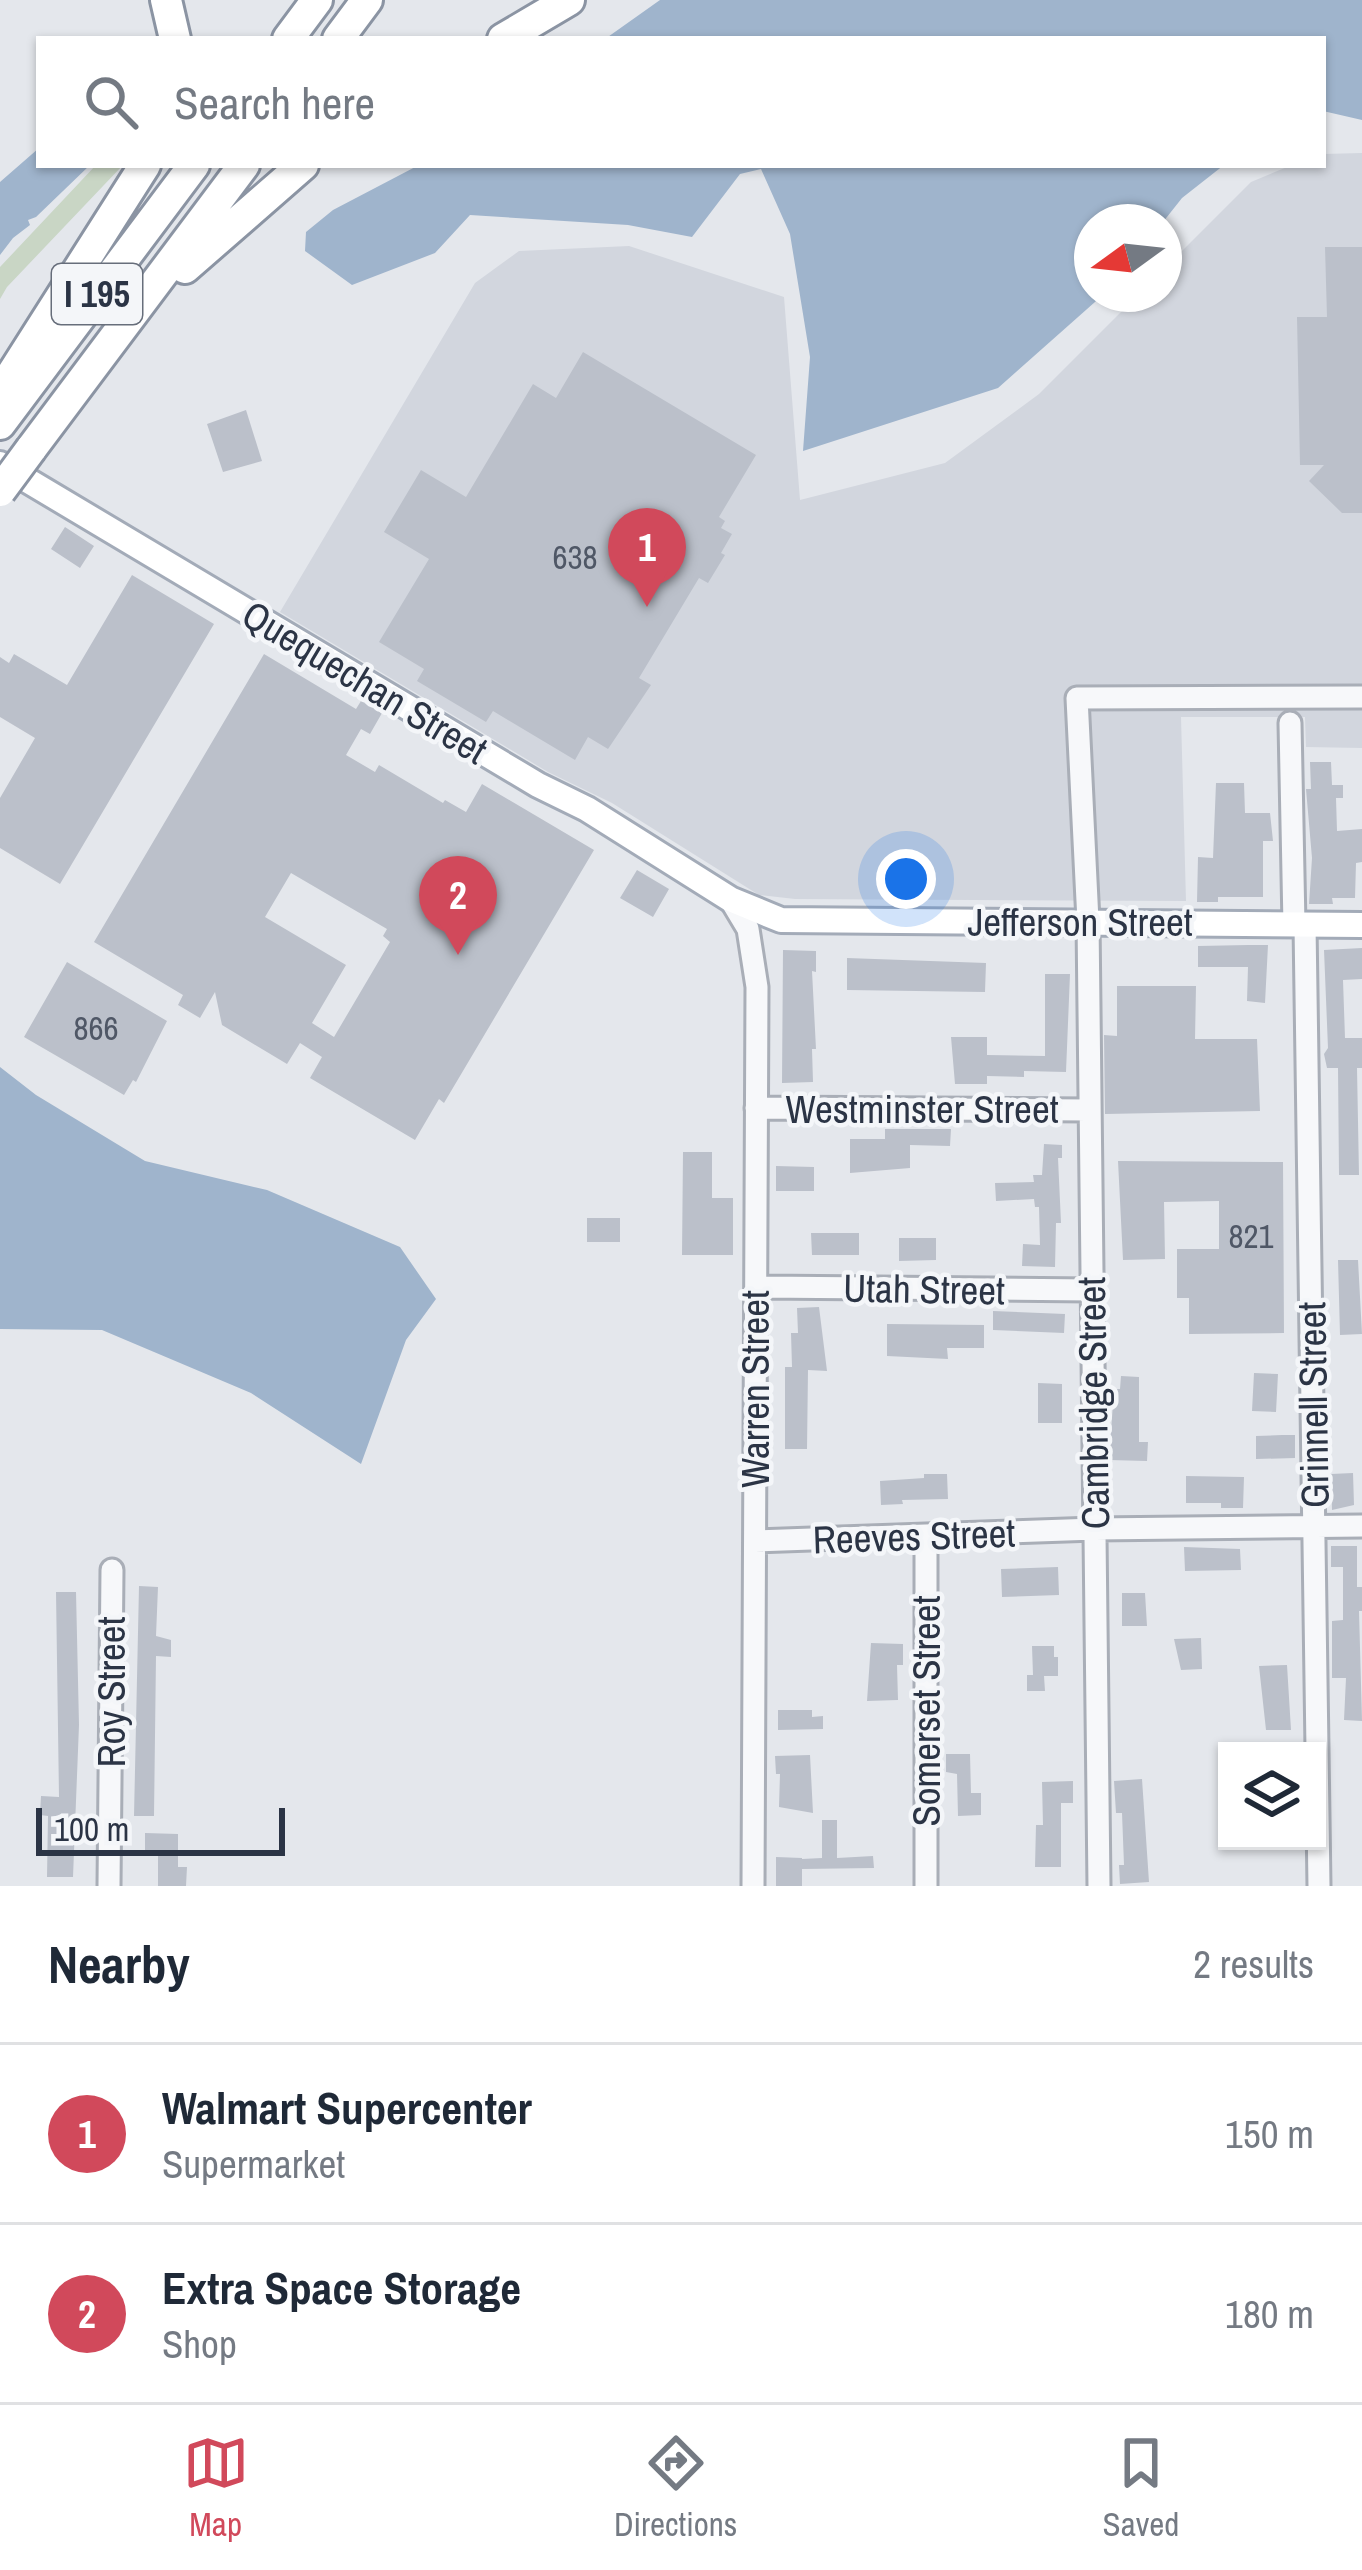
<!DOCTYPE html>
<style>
:root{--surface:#fff;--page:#f6f6f7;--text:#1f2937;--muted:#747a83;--line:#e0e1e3;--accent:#d1495b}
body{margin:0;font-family:"Archivo Narrow",sans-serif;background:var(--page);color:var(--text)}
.controls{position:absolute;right:36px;bottom:36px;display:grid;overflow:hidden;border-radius:0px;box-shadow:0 3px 9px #0004}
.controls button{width:108px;height:108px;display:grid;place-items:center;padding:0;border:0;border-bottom:3px solid var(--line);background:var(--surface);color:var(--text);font:60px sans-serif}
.compass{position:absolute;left:1074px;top:204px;width:108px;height:108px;border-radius:50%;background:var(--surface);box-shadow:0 3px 9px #0004;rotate:255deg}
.scale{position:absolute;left:36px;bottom:30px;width:249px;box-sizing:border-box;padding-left:12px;border:6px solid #2b3445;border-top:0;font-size:33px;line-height:42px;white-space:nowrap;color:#2b3445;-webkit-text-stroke:9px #f4f6f9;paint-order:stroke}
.you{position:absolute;left:906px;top:879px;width:42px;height:42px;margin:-30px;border:9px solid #fff;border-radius:50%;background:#1a73e8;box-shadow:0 0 0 18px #1a73e833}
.badge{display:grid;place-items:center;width:78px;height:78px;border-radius:50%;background:var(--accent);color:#fff;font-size:39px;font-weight:700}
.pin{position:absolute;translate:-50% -99px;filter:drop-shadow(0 3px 6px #0008)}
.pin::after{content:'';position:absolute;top:63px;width:42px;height:36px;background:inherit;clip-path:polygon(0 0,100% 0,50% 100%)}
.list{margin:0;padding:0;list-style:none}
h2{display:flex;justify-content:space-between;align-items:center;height:156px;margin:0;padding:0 48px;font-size:51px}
h2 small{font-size:39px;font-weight:400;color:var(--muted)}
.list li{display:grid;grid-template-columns:78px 1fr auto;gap:36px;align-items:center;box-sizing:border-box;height:180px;padding:0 48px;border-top:3px solid var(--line)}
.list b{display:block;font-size:45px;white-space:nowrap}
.list p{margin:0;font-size:39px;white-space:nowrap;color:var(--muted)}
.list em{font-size:39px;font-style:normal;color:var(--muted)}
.icon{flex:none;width:66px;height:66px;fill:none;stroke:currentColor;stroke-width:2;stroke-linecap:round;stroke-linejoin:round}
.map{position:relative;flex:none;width:1362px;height:1886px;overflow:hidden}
.search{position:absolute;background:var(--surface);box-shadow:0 3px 9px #0004;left:36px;right:36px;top:36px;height:132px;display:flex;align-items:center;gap:30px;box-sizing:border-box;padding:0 42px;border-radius:0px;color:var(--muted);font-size:45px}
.sheet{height:516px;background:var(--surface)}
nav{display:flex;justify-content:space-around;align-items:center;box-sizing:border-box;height:168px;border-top:3px solid var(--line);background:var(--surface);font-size:33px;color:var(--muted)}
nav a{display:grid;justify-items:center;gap:6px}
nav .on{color:var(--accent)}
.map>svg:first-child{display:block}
.built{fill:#d2d6de}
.green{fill:#c9d6c5}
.water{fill:#9fb4cc}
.building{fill:#bbc0ca;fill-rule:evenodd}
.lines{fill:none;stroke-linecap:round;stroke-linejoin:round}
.minor-casing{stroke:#a9aeb7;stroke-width:27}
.major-casing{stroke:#a3abb8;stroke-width:30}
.highway-casing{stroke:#8b94a3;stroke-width:36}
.minor{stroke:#f7f8fa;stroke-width:21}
.major{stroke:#fff;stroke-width:24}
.highway{stroke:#fff;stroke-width:30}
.highway-bridge-casing{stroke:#8b94a3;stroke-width:36;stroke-linecap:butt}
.highway-bridge{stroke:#fff;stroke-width:30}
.labels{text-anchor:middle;stroke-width:9;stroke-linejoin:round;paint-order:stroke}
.number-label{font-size:33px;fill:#4f5766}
.shield{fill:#f4f6f9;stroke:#676e7b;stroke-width:3}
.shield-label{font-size:36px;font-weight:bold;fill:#2b3445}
.street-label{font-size:39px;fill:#2b3445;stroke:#f4f6f9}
</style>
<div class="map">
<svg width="1362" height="1886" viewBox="0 0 1362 1886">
<rect width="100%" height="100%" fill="#e4e7ec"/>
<path class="built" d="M 1362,153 L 1362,748 L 1306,747 L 1305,717 L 1181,717 L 1186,901 L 795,899 L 759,895 L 612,803 L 548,772 L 280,612 L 475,283 L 519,251 L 629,246 L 784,297 L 800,500 L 945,463 L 1039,394 L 1139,294 L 1164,294 L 1164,269 L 1251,182 L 1292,165 L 1323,165 L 1323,154 Z"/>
<path class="green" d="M 96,165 L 123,165 L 7,287 L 0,299 L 0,267 Z"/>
<path class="water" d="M 660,0 L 1362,0 L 1362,120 L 1323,111 L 1323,39 L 605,39 Z
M 39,148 L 39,165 L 90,165 L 36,217 L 28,220 L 30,225 L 13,238 L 0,255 L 0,182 Z
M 419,165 L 1224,165 L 1182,198 L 1163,222 L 1092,222 L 1092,294 L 1104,294 L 998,388 L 803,451 L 810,357 L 790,234 L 761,169 L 740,174 L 692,237 L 628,225 L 470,215 L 435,253 L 352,285 L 305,251 L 306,232 L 333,210 Z
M 0,1067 L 36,1095 L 145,1161 L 267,1190 L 400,1247 L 436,1299 L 406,1340 L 361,1464 L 251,1393 L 102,1330 L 0,1329 Z"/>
<path class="building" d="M 1325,247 L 1362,247 L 1362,513 L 1342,513 L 1309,481 L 1324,465 L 1300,465 L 1297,317 L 1327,317 Z
M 583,352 L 756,455 L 719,517 L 725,521 L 721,528 L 732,534 L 721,553 L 725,555 L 708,583 L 699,578 L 639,678 L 651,685 L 608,749 L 588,737 L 575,760 L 493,711 L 486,722 L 417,681 L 424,669 L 379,642 L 429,559 L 384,532 L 421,470 L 466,497 L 533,384 L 556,398 Z
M 246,410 L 262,461 L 223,472 L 207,424 Z
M 65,527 L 94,546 L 80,568 L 51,549 Z
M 132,575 L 214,624 L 60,884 L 0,848 L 0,798 L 35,738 L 0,717 L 0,657 L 9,663 L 14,654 L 67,685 Z
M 264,654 L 356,709 L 361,701 L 382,713 L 370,734 L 361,729 L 346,755 L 375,772 L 379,765 L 443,803 L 445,800 L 466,812 L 482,784 L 594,850 L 444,1103 L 439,1099 L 415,1140 L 310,1078 L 322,1057 L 300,1043 L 287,1064 L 222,1025 L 215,992 L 200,1018 L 178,1005 L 183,995 L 94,942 ZM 291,873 L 387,929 L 383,936 L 390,942 L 334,1037 L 312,1023 L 346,965 L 265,917 Z
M 1310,762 L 1331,762 L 1332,785 L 1343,785 L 1343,798 L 1336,798 L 1337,831 L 1362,829 L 1362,862 L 1356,863 L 1355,898 L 1332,898 L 1333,904 L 1309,904 L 1312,858 L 1306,789 L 1311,789 Z
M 1216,783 L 1244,783 L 1245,813 L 1270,813 L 1273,841 L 1263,841 L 1263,897 L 1218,897 L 1218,902 L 1197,902 L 1198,857 L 1213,858 Z
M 637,870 L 669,889 L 653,917 L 620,898 Z
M 1248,945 L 1268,945 L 1265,1003 L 1247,1001 L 1248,967 L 1198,967 L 1198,946 Z
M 1362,948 L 1362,979 L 1343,980 L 1345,1038 L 1362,1038 L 1362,1068 L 1357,1068 L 1359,1175 L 1339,1175 L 1338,1068 L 1327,1068 L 1324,1054 L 1328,1048 L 1324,950 Z
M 783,950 L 816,951 L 816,972 L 812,971 L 816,1049 L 812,1049 L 813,1082 L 782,1083 Z
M 847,958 L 986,963 L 985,992 L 847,990 Z
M 67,962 L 167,1021 L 136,1082 L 133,1080 L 124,1095 L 24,1037 Z
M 1045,974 L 1070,974 L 1066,1072 L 1024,1071 L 1024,1077 L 987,1076 L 987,1084 L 955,1084 L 951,1037 L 987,1037 L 987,1055 L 1045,1056 Z
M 1117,986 L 1196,986 L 1195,1039 L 1257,1039 L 1260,1111 L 1105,1114 L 1104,1035 L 1117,1036 Z
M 885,1129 L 951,1129 L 950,1146 L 910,1145 L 910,1168 L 850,1173 L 850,1139 L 885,1139 Z
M 1044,1144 L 1062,1145 L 1062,1158 L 1058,1158 L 1061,1223 L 1056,1223 L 1055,1267 L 1022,1266 L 1023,1244 L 1040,1245 L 1039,1207 L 1035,1207 L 1034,1199 L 996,1201 L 995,1183 L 1034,1182 L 1033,1175 L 1042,1175 Z
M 683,1152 L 712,1152 L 712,1198 L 733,1198 L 733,1255 L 682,1255 Z
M 1118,1161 L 1283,1162 L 1284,1333 L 1189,1334 L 1189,1298 L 1177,1298 L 1177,1249 L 1219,1249 L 1219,1201 L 1164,1202 L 1165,1259 L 1123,1260 Z
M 776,1166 L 814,1167 L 814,1191 L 776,1191 Z
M 587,1218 L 620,1218 L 620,1242 L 587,1242 Z
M 811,1233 L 859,1233 L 859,1255 L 812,1255 Z
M 899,1238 L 936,1238 L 936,1260 L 899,1261 Z
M 1338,1260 L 1358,1260 L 1362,1334 L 1340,1335 Z
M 819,1307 L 827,1371 L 808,1370 L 807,1449 L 785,1449 L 785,1367 L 792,1367 L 791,1333 L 798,1333 L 797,1308 Z
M 993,1311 L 1065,1314 L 1064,1333 L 993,1330 Z
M 887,1324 L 984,1325 L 984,1348 L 947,1348 L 948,1359 L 887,1356 Z
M 1254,1373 L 1278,1374 L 1276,1412 L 1252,1411 Z
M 1121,1376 L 1139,1377 L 1139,1442 L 1148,1442 L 1147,1461 L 1109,1460 L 1114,1389 L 1120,1389 Z
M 1038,1383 L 1062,1384 L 1062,1423 L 1038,1423 Z
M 1282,1435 L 1295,1435 L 1295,1458 L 1256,1459 L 1256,1436 Z
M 1353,1473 L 1354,1505 L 1332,1510 L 1331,1474 Z
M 924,1474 L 947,1474 L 948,1499 L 902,1500 L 903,1504 L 881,1505 L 880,1481 L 924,1478 Z
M 1186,1476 L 1244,1477 L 1243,1508 L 1221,1508 L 1221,1503 L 1186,1503 Z
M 1331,1546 L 1357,1546 L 1357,1587 L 1362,1587 L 1362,1611 L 1359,1611 L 1362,1721 L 1344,1720 L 1346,1678 L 1332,1678 L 1332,1621 L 1343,1620 L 1343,1567 L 1331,1567 Z
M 1184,1547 L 1240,1549 L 1241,1570 L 1185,1571 Z
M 1058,1567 L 1059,1595 L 1002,1597 L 1001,1569 Z
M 139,1586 L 158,1587 L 156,1636 L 171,1640 L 171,1657 L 156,1656 L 154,1816 L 134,1816 Z
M 56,1592 L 76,1592 L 79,1725 L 73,1877 L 47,1877 L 48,1816 L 40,1815 L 41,1796 L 59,1797 Z
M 1122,1593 L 1145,1593 L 1147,1626 L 1122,1626 Z
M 1201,1638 L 1202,1669 L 1181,1670 L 1174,1639 Z
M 871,1643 L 903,1644 L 903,1665 L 897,1665 L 898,1700 L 867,1701 Z
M 1032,1646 L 1054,1646 L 1054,1657 L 1058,1657 L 1058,1676 L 1044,1676 L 1045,1691 L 1027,1691 L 1027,1675 L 1033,1675 Z
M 1287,1665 L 1291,1730 L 1266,1730 L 1259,1666 Z
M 778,1710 L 812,1710 L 812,1717 L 823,1716 L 823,1729 L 778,1730 Z
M 946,1754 L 970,1754 L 971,1793 L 981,1793 L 981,1815 L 958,1816 L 957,1774 L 946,1772 Z
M 810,1755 L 813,1813 L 779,1807 L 780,1774 L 776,1774 L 775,1756 Z
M 1142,1779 L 1149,1882 L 1120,1884 L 1119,1865 L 1124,1865 L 1122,1813 L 1116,1813 L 1114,1781 Z
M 1073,1781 L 1073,1803 L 1061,1803 L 1061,1867 L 1035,1867 L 1036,1825 L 1043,1825 L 1042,1782 Z
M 822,1820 L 837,1820 L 837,1858 L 873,1856 L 874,1868 L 802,1869 L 802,1886 L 776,1886 L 776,1857 L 802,1858 L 802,1862 L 802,1859 L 822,1858 Z
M 145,1833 L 178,1834 L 178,1867 L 187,1867 L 186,1886 L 158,1886 L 158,1853 L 145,1852 Z"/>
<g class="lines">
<g class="minor-casing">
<path id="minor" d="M 1290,723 L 1294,925
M 730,899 L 748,929 L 757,987 L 753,1886
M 1305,925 L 1319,1886
M 756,1108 L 1088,1110
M 756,1287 L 1091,1290
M 755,1541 L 1095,1529 L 1362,1526
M 109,1886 L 112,1570
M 926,1886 L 926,1535
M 1099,1886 L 1088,921 L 1077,698 L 1362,697"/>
</g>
<g class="major-casing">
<path id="major" d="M 0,464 L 538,785 L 587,809 L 730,899 L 781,920 L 1362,925"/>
</g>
<g class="highway-casing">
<path id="highway" d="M 166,0 L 175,39
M 288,39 L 317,0
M 338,39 L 367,0
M 503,39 L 569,0
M 185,268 L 303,165
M 0,393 L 145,165
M 0,424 L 194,165
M 31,449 L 244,165"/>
</g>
<use href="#minor" class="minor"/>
<use href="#major" class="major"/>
<use href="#highway" class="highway"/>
<g class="highway-bridge-casing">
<path id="highway-bridge" d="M 0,491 L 31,449"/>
</g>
<use href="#highway-bridge" class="highway-bridge"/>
</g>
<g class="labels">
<g class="number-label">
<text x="575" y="569">638</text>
<text x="96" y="1040">866</text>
<text x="1251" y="1248">821</text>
</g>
<rect class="shield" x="52" y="264" width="90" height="60" rx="9"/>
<g class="shield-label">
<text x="97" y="307">I 195</text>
</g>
<g class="street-label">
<text transform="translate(365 682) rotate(31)" y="14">Quequechan Street</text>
<text x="1080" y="936">Jefferson Street</text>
<text x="922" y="1123">Westminster Street</text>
<text transform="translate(924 1289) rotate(1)" y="14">Utah Street</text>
<text transform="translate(755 1389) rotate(-90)" y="14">Warren Street</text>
<text transform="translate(1093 1403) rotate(-91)" y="14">Cambridge Street</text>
<text transform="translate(1313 1405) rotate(-91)" y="14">Grinnell Street</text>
<text transform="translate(914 1536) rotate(-2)" y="14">Reeves Street</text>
<text transform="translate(111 1692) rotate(-90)" y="14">Roy Street</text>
<text transform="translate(926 1711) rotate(-90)" y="14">Somerset Street</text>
</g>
</g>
</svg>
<div class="controls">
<button><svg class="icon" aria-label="layers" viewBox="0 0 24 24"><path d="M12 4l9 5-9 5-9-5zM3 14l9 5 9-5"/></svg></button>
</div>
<svg class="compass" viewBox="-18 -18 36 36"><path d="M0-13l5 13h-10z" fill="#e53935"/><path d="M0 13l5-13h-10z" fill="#747a83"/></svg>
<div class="scale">100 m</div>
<div class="you"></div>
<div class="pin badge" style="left:647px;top:607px">1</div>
<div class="pin badge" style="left:458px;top:955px">2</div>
<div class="search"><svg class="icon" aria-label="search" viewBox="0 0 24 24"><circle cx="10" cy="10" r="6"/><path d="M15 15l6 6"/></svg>Search here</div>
</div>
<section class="sheet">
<h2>Nearby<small>2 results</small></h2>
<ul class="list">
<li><span class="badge">1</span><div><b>Walmart Supercenter</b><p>Supermarket</p></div><em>150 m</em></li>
<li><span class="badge">2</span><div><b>Extra Space Storage</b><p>Shop</p></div><em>180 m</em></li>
</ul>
</section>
<nav>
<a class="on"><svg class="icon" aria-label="map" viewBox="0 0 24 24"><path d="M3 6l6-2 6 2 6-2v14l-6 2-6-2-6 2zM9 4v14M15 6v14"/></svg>Map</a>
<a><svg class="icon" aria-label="directions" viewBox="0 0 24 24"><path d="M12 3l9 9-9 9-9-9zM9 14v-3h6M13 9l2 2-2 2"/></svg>Directions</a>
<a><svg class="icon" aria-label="saved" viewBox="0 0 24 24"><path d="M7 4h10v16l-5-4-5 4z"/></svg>Saved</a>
</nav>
